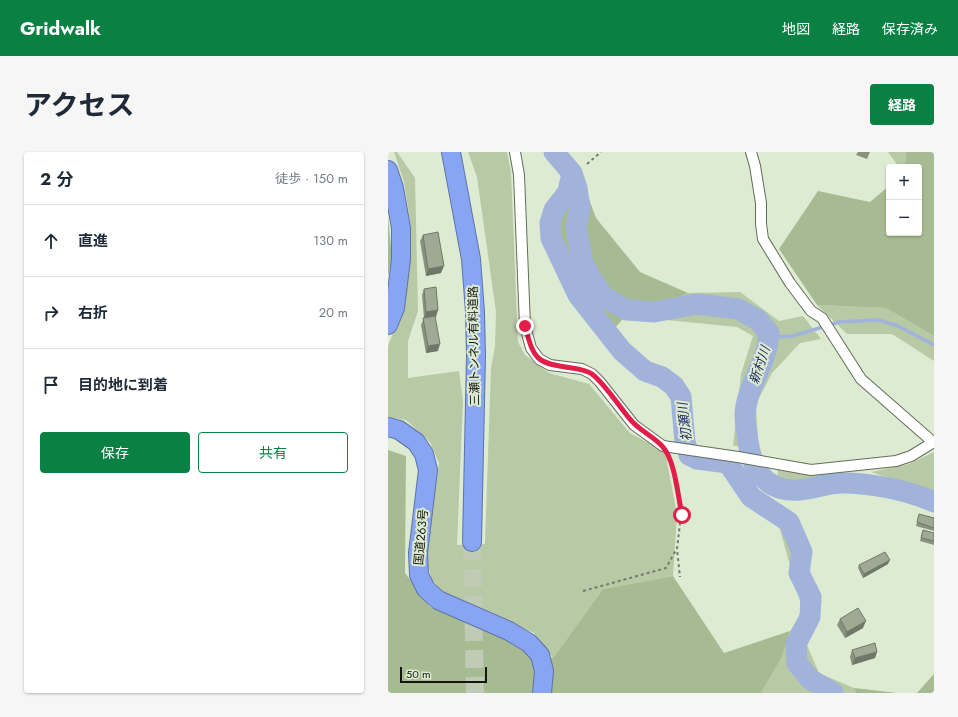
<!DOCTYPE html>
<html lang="ja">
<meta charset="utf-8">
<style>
:root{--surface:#fff;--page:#f6f6f7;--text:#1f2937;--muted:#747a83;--line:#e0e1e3;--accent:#0b8043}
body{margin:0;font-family:Jost,"Noto Sans JP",sans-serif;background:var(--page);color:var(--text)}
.controls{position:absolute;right:12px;top:12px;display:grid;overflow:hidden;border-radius:4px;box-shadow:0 1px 3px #0004}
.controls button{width:36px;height:36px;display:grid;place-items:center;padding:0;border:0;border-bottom:1px solid var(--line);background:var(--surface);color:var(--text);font:20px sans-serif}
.scale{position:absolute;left:12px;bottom:10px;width:87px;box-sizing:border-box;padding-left:4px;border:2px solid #12160e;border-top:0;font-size:11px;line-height:14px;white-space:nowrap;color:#12160e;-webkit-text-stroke:3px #deebd3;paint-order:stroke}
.stop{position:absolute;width:12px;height:12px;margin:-9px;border:3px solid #e11d48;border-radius:50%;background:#fff}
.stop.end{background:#e11d48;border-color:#fff;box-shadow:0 1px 4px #0008}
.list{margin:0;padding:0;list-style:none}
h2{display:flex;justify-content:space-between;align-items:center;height:52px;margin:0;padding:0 16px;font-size:17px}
h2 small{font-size:13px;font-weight:400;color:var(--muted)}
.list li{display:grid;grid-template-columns:26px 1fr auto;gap:12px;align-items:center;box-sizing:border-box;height:72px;padding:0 16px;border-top:1px solid var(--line)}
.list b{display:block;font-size:15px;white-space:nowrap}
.list em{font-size:13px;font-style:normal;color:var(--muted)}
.actions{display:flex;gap:8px;padding:12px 16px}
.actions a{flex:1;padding:9px 0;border:1px solid var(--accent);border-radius:4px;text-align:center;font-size:14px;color:var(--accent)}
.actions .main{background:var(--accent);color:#fff}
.icon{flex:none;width:22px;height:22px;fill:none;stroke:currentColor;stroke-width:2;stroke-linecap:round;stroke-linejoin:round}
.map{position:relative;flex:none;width:546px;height:541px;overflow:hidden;border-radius:4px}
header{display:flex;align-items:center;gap:24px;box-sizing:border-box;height:56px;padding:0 20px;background:var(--accent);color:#fff}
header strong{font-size:19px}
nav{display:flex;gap:22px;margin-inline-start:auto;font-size:14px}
.intro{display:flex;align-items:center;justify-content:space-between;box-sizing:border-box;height:96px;padding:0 24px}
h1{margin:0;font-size:28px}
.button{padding:10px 18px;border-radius:4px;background:var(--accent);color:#fff;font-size:14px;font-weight:700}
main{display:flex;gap:24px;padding:0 24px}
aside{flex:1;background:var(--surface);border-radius:4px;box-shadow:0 1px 3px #0004}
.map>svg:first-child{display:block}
.green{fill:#b7c9a5}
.forest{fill:#a6bb91}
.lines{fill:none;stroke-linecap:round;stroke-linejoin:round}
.stream{stroke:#a1b2db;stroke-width:3.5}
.river{stroke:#a1b2db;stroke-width:21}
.highway-tunnel{stroke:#bfcbb5;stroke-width:18;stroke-dasharray:18 9;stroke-linecap:butt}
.street-casing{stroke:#636e59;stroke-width:12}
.highway-casing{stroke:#5f73a4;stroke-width:20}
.path{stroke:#737c6c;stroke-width:2;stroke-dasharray:3 3;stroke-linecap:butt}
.street{stroke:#fff;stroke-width:10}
.highway{stroke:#88a5f4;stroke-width:18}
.wall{fill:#89927f}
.shaded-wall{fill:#6f7768}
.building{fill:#9faa94;stroke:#6f7768}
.route{stroke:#e11d48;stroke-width:5}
.labels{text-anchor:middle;stroke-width:4;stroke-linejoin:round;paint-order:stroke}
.street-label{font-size:12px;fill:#12160e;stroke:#deebd3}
.water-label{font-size:13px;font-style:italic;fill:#1b2a5d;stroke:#deebd3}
</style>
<header>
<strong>Gridwalk</strong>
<nav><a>地図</a><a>経路</a><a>保存済み</a></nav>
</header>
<div class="intro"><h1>アクセス</h1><a class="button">経路</a></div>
<main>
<aside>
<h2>2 分<small>徒歩 · 150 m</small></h2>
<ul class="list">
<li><svg class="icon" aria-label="ahead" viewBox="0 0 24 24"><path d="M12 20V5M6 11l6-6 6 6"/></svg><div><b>直進</b></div><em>130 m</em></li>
<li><svg class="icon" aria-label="right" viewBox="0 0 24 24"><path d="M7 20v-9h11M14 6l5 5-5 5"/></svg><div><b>右折</b></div><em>20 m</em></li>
<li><svg class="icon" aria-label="arrive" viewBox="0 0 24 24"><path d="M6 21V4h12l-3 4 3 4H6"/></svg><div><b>目的地に到着</b></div></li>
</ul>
<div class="actions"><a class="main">保存</a><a>共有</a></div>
</aside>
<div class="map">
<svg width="546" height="541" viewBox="0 0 546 541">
<rect width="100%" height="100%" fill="#deebd3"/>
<path class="green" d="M 6,0 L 9,0 L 27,26 L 30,159 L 20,189 L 20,226 L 71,219 L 75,249 L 69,393 L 97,392 L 103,216 L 107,195 L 108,160 L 89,25 L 80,0 L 119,0 L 123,20 L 130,190 L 137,203 L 161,221 L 201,232 L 242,281 L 277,300 L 289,362 L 285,424 L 215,437 L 165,506 L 146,481 L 55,441 L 44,427 L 38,407 L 51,311 L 42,290 L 18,268 L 0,265 L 0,194 L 7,176 L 19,121 L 23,75 L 16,30 Z
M 500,0 L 518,0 L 517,15 L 511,15 Z
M 352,140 L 391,169 L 415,164 L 433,187 L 412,191 L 384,221 L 368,252 L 370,295 L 345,294 L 353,222 L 365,184 L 349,175 L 238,164 L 246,154 L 277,154 L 300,141 Z
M 429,153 L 498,156 L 546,184 L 546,209 L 504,182 L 459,182 Z
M 546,300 L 546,341 L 483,320 L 521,312 Z
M 343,307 L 375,342 L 404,363 L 424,398 L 418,422 L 432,444 L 419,493 L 431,521 L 466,536 L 468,541 L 373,541 L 394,505 L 402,479 L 415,460 L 391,374 L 359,349 L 337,320 Z
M 390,317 L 423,323 L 453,320 L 454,324 L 414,331 L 389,328 Z"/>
<path class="forest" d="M 518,0 L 546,0 L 546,184 L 498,156 L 429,153 L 391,97 L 430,39 L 482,50 L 501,34 L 501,81 L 531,81 L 531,15 L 517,15 Z
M 199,42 L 208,66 L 252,120 L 300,141 L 277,154 L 246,154 L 226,177 L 195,142 L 169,80 L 169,66 L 183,44 Z
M 0,65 L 4,105 L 0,124 Z
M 0,298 L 18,304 L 17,421 L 42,455 L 165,506 L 215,437 L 285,424 L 336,501 L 402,479 L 394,505 L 373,541 L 0,541 Z
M 546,522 L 546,541 L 529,541 Z
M 466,536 L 510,541 L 468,541 Z"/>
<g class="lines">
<path class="stream" d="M 381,181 L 391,185 L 405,184 L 451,170 L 490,168 L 510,174 L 546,193"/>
<path class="river" d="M 166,0 L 184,21 L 189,36 L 192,56 L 188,76 L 195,111 L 202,124 L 216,145 L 239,158 L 266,160 L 309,152 L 350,157 L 370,168 L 381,181 C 380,186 380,191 379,196 C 373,219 358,239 357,263 C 357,269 358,275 359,281 C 362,313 374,341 412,338 C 426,337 440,331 454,331 C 483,331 519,338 546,350
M 184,21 L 180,40 L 166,58 L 162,71 L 163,86 L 190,143 L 234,199 L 257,219 L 274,225 L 286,234 L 293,245 L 297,290 L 301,303 L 309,307 L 340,311 L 363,345 L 401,370 L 414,400 L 411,421 L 423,445 L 422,465 L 408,492 L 409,511 L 422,527 L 445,541"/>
<path class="highway-tunnel" d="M 84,390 L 87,541"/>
<g class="street-casing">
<path id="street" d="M 127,0 L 131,23 L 137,174 L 143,196 L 151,207 L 162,213 L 194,217 L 204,222 L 212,230 L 246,273 L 275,294 L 350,305 L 423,318 L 508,309 L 523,304 L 546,290
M 363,0 L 367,14 L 373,51 L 373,72 L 375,87 L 402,131 L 423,159 L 434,166 L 473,227 L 546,291"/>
</g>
<g class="highway-casing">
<path id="highway" d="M 63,0 L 83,107 L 87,160 L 88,204 L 84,390
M 0,18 L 6,36 L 13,76 L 13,107 L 7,156 L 0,173
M 0,275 L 11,278 L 28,290 L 36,302 L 40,318 L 30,401 L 31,423 L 38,437 L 50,448 L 121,479 L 141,491 L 152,503 L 156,519 L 154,541"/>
</g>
<path class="path" d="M 199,12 L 213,0
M 281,306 L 285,314 L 293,363 L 289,397 L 292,425
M 195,439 L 278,416 L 288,398"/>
<use href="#street" class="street"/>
<use href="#highway" class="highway"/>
</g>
<path class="wall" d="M 470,0 L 482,0 L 479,7 L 468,3 Z
M 35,83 L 53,121 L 38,124 L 32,89 Z
M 36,137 L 50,158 L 47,165 L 50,199 L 38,201 L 33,173 L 36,166 L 34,143 Z
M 531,362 L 546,366 L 546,379 L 528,374 Z
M 535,378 L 546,381 L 546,393 L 532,389 Z
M 500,412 L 475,426 L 470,416 L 471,413 Z
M 452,467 L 475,476 L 457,486 L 449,473 Z
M 464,498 L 489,500 L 487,506 L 464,513 L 462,505 Z"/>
<path class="shaded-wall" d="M 56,114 L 53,121 L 38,124 L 40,117 Z
M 50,158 L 48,165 L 36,166 L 38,160 Z
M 52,192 L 50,199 L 38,201 L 40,194 Z
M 502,408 L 500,412 L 475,426 L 476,422 Z
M 478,469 L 475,476 L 457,486 L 459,480 Z
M 489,500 L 487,506 L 464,513 L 467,506 Z"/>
<path class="building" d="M 50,80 L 56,114 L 40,117 L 35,83 Z
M 48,135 L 50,158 L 38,160 L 36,137 Z
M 47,164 L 52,192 L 40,194 L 35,166 Z
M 531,362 L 546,366 L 546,376 L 529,370 Z
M 535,378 L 546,381 L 546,389 L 533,386 Z
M 497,400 L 502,408 L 476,422 L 471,413 Z
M 470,456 L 478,469 L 459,480 L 452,467 Z
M 487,491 L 489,500 L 467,506 L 464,498 Z"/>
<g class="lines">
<path class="route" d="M 137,174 C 146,209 149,211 184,216 C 191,217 198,218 204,222 C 216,231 231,254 241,266 C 250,278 264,283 274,294 C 287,307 290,345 294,363"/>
</g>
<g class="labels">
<g class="street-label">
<text transform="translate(86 194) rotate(-91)" y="4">三瀬トンネル有料道路</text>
<text transform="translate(33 385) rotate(-85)" y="4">国道263号</text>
</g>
<g class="water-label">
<text transform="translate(371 213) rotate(-71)" y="5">新村川</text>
<text transform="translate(296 270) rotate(-97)" y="5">初瀬川</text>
</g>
</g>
</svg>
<div class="controls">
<button>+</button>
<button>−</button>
</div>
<div class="scale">50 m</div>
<div class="stop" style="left:294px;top:363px"></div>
<div class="stop end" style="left:137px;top:174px"></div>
</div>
</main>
